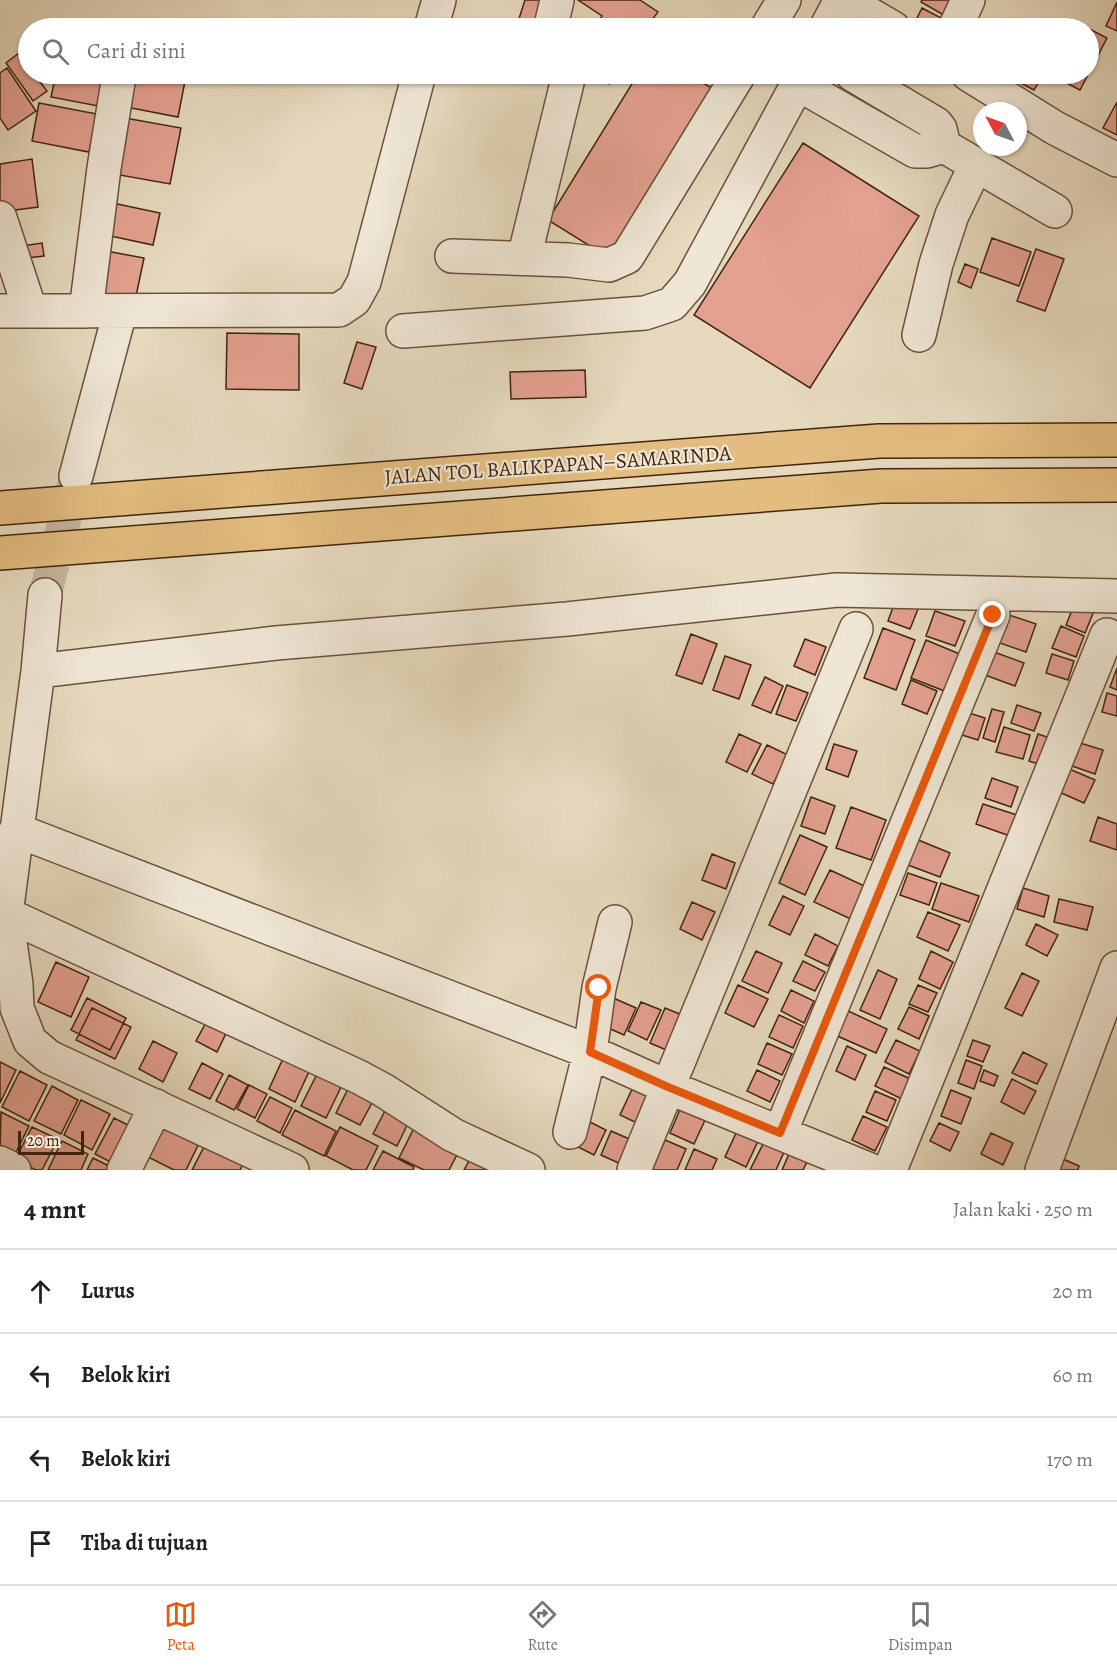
<!DOCTYPE html>
<html lang="id">
<meta charset="utf-8">
<style>
:root{--surface:#fff;--page:#f6f6f6;--text:#202124;--muted:#757577;--line:#e0e0e0;--accent:#ea580c}
body{margin:0;font-family:Alegreya,serif;background:var(--page);color:var(--text)}
.compass{position:absolute;left:973px;top:102px;width:54px;height:54px;border-radius:50%;background:var(--surface);box-shadow:0 2px 4px #0004;rotate:311deg}
.scale{position:absolute;left:18px;bottom:15px;width:66px;box-sizing:border-box;padding-left:6px;border:3px solid #42240f;border-top:0;font-size:16px;line-height:21px;white-space:nowrap;color:#42240f;-webkit-text-stroke:4px #efe6d5;paint-order:stroke}
.stop{position:absolute;width:18px;height:18px;margin:-14px;border:4px solid #ea580c;border-radius:50%;background:#fff}
.stop.end{background:#ea580c;border-color:#fff;box-shadow:0 2px 6px #0008}
.list{margin:0;padding:0;list-style:none}
h2{display:flex;justify-content:space-between;align-items:center;height:78px;margin:0;padding:0 24px;font-size:26px}
h2 small{font-size:20px;font-weight:400;color:var(--muted)}
.list li{display:grid;grid-template-columns:39px 1fr auto;gap:18px;align-items:center;box-sizing:border-box;height:84px;padding:0 24px;border-top:2px solid var(--line)}
.list b{display:block;font-size:22px;white-space:nowrap}
.list em{font-size:20px;font-style:normal;color:var(--muted)}
.icon{flex:none;width:33px;height:33px;fill:none;stroke:currentColor;stroke-width:2;stroke-linecap:round;stroke-linejoin:round}
.map{position:relative;flex:none;width:1117px;height:1170px;overflow:hidden}
.search{position:absolute;background:var(--surface);box-shadow:0 2px 4px #0004;left:18px;right:18px;top:18px;height:66px;display:flex;align-items:center;gap:15px;box-sizing:border-box;padding:0 21px;border-radius:33px;color:var(--muted);font-size:22px}
.sheet{height:414px;background:var(--surface)}
nav{display:flex;justify-content:space-around;align-items:center;box-sizing:border-box;height:84px;border-top:2px solid var(--line);background:var(--surface);font-size:16px;color:var(--muted)}
nav a{display:grid;justify-items:center;gap:3px}
nav .on{color:var(--accent)}
.map>svg:first-child{display:block}
.building{fill:#e4a191;stroke:#42240f;stroke-width:1.5}
.lines{fill:none;stroke-linecap:round;stroke-linejoin:round}
.minor-tunnel{stroke:#c5b59b;stroke-width:33;stroke-dasharray:33 16;stroke-linecap:butt}
.minor-casing{stroke:#6b513b;stroke-width:36}
.highway-casing{stroke:#42240f;stroke-width:36}
.minor{stroke:#efe6d5;stroke-width:33}
.highway{stroke:#e3bc7f;stroke-width:33}
.route{stroke:#ea580c;stroke-width:8}
.labels{text-anchor:middle;stroke-width:4.5;stroke-linejoin:round;paint-order:stroke}
.street-label{font-size:21px;fill:#42240f;stroke:#efe6d5}
</style>
<div class="map">
<svg width="1117" height="1170" viewBox="0 0 1117 1170">
<rect width="100%" height="100%" fill="#e6d9be"/>
<filter id="stains"><feTurbulence type="fractalNoise" baseFrequency=".00333" numOctaves="4"/><feColorMatrix values="0 0 0 0 .2 0 0 0 0 .09 0 0 0 0 .02 0 0 0 .5 -.17"/></filter>
<radialGradient id="worn" r=".72"><stop offset=".6" stop-color="#630" stop-opacity="0"/><stop offset="1" stop-color="#630" stop-opacity=".3"/></radialGradient>
<path class="building" d="M 525,0 L 542,0 L 533,28 L 516,28 Z
M 578,0 L 640,0 L 658,12 L 646,28 L 594,28 L 602,16 Z
M 922,0 L 957,0 L 947,17 L 921,2 Z
M 1117,2 L 1117,31 L 1106,26 Z
M 922,8 L 947,21 L 943,28 L 918,28 L 913,26 Z
M 1078,23 L 1107,38 L 1080,90 L 1051,75 L 1088,74 L 1088,28 L 1075,28 Z
M 19,53 L 28,66 L 28,74 L 34,74 L 47,91 L 33,101 L 6,63 Z
M 7,68 L 36,111 L 8,130 L 0,118 L 0,73 Z
M 56,74 L 105,74 L 98,106 L 51,97 Z
M 133,74 L 145,74 L 185,81 L 178,117 L 126,107 Z
M 592,74 L 616,74 L 609,84 Z
M 638,74 L 688,74 L 715,90 L 611,259 L 548,220 Z
M 1013,74 L 1043,74 L 1034,90 L 1011,78 Z
M 1117,102 L 1117,135 L 1103,128 Z
M 39,103 L 97,114 L 89,152 L 32,141 Z
M 125,118 L 181,128 L 170,184 L 114,174 Z
M 803,143 L 919,216 L 810,388 L 694,315 Z
M 32,159 L 38,207 L 0,212 L 0,164 Z
M 108,202 L 160,213 L 153,245 L 101,234 Z
M 992,238 L 1031,252 L 1019,286 L 980,272 Z
M 42,243 L 44,256 L 18,259 L 16,247 Z
M 1036,249 L 1064,259 L 1045,311 L 1017,301 Z
M 106,251 L 144,258 L 135,301 L 97,294 Z
M 965,264 L 978,269 L 971,288 L 958,282 Z
M 227,333 L 299,334 L 299,390 L 226,389 Z
M 357,342 L 376,347 L 362,389 L 344,383 Z
M 585,370 L 586,397 L 511,399 L 510,372 Z
M 897,596 L 920,604 L 910,629 L 888,621 Z
M 1077,598 L 1096,606 L 1085,633 L 1066,625 Z
M 935,611 L 965,621 L 955,646 L 926,636 Z
M 1006,614 L 1036,624 L 1026,652 L 997,642 Z
M 1061,626 L 1084,636 L 1076,657 L 1052,648 Z
M 883,628 L 915,640 L 896,690 L 864,678 Z
M 691,634 L 717,644 L 702,684 L 676,675 Z
M 805,639 L 826,647 L 815,675 L 794,666 Z
M 926,640 L 962,655 L 947,692 L 911,678 Z
M 994,652 L 1024,663 L 1015,686 L 985,675 Z
M 1052,654 L 1074,661 L 1068,680 L 1046,673 Z
M 725,656 L 751,665 L 739,699 L 713,690 Z
M 1117,668 L 1117,690 L 1110,687 Z
M 765,677 L 783,686 L 771,713 L 752,705 Z
M 911,680 L 937,691 L 927,714 L 902,704 Z
M 787,685 L 808,693 L 796,721 L 776,714 Z
M 1107,693 L 1117,696 L 1117,716 L 1102,712 Z
M 1017,705 L 1041,713 L 1034,731 L 1011,723 Z
M 992,709 L 1004,712 L 995,742 L 983,738 Z
M 969,713 L 985,718 L 978,740 L 962,735 Z
M 1004,727 L 1030,735 L 1023,759 L 996,752 Z
M 739,734 L 761,744 L 747,772 L 726,762 Z
M 1038,734 L 1056,740 L 1047,767 L 1029,761 Z
M 1080,743 L 1103,750 L 1095,774 L 1072,766 Z
M 834,744 L 857,751 L 848,777 L 826,769 Z
M 767,745 L 788,755 L 773,784 L 752,774 Z
M 1067,768 L 1095,780 L 1084,803 L 1057,791 Z
M 992,778 L 1018,787 L 1011,807 L 985,798 Z
M 811,797 L 835,806 L 825,834 L 801,826 Z
M 983,804 L 1017,815 L 1010,836 L 976,824 Z
M 851,807 L 886,820 L 871,860 L 836,848 Z
M 1098,817 L 1117,824 L 1117,850 L 1090,841 Z
M 800,835 L 827,847 L 805,895 L 779,883 Z
M 911,837 L 950,853 L 940,877 L 900,862 Z
M 712,854 L 735,863 L 726,889 L 702,880 Z
M 830,870 L 871,889 L 855,921 L 814,902 Z
M 908,873 L 937,883 L 929,905 L 900,895 Z
M 941,883 L 979,896 L 969,922 L 932,909 Z
M 1023,888 L 1049,896 L 1044,917 L 1017,909 Z
M 783,896 L 804,906 L 790,935 L 769,925 Z
M 1059,899 L 1093,907 L 1087,930 L 1054,922 Z
M 692,902 L 715,912 L 702,940 L 680,929 Z
M 928,912 L 960,925 L 948,951 L 917,937 Z
M 1036,924 L 1058,935 L 1047,956 L 1026,945 Z
M 815,934 L 838,946 L 828,966 L 805,955 Z
M 756,951 L 782,963 L 768,993 L 742,981 Z
M 931,951 L 953,962 L 940,989 L 919,979 Z
M 803,961 L 825,972 L 815,991 L 793,981 Z
M 56,962 L 89,977 L 71,1017 L 38,1002 Z
M 878,970 L 897,979 L 880,1019 L 860,1010 Z
M 1022,973 L 1039,981 L 1022,1016 L 1005,1008 Z
M 738,985 L 768,999 L 754,1027 L 725,1013 Z
M 918,985 L 937,993 L 928,1012 L 909,1004 Z
M 791,990 L 814,1001 L 804,1023 L 781,1011 Z
M 611,997 L 636,1008 L 624,1035 L 599,1024 Z
M 87,998 L 126,1018 L 110,1050 L 71,1030 Z
M 641,1002 L 661,1010 L 647,1040 L 628,1031 Z
M 909,1007 L 929,1016 L 919,1039 L 898,1029 Z
M 92,1008 L 131,1027 L 115,1059 L 76,1040 Z
M 665,1008 L 687,1017 L 671,1052 L 650,1043 Z
M 846,1010 L 887,1029 L 876,1053 L 835,1035 Z
M 779,1015 L 803,1026 L 793,1048 L 769,1037 Z
M 209,1017 L 229,1027 L 217,1052 L 196,1041 Z
M 896,1040 L 920,1051 L 909,1074 L 885,1062 Z
M 973,1040 L 990,1046 L 983,1062 L 967,1056 Z
M 153,1041 L 177,1053 L 163,1082 L 139,1069 Z
M 767,1043 L 792,1054 L 782,1075 L 758,1064 Z
M 847,1046 L 866,1055 L 855,1080 L 836,1071 Z
M 286,1052 L 312,1065 L 295,1102 L 269,1089 Z
M 1023,1052 L 1047,1064 L 1037,1084 L 1012,1073 Z
M 966,1060 L 982,1066 L 974,1089 L 958,1083 Z
M 0,1062 L 16,1070 L 0,1103 Z
M 202,1063 L 223,1074 L 210,1099 L 189,1089 Z
M 884,1067 L 915,1081 L 906,1101 L 875,1086 Z
M 757,1070 L 780,1081 L 770,1102 L 747,1091 Z
M 984,1070 L 998,1076 L 994,1086 L 980,1081 Z
M 20,1071 L 47,1085 L 29,1121 L 2,1107 Z
M 318,1072 L 342,1085 L 326,1118 L 301,1106 Z
M 229,1075 L 248,1085 L 234,1110 L 216,1101 Z
M 1012,1079 L 1036,1091 L 1024,1114 L 1001,1102 Z
M 249,1085 L 267,1094 L 255,1118 L 237,1109 Z
M 634,1085 L 654,1094 L 639,1124 L 620,1115 Z
M 52,1086 L 78,1100 L 61,1134 L 34,1121 Z
M 349,1087 L 374,1099 L 360,1125 L 336,1113 Z
M 951,1090 L 971,1098 L 961,1124 L 941,1116 Z
M 875,1091 L 896,1100 L 887,1121 L 866,1112 Z
M 270,1097 L 292,1108 L 280,1133 L 257,1121 Z
M 81,1100 L 110,1114 L 92,1150 L 64,1135 Z
M 388,1105 L 411,1117 L 397,1146 L 373,1134 Z
M 681,1107 L 706,1118 L 694,1144 L 670,1133 Z
M 295,1110 L 336,1131 L 324,1156 L 282,1135 Z
M 1,1112 L 29,1126 L 11,1162 L 0,1156 Z
M 863,1116 L 887,1127 L 875,1151 L 852,1140 Z
M 114,1118 L 138,1130 L 120,1167 L 95,1154 Z
M 586,1120 L 606,1130 L 594,1155 L 574,1145 Z
M 164,1121 L 201,1139 L 186,1170 L 174,1170 L 146,1156 Z
M 939,1123 L 959,1132 L 950,1151 L 930,1141 Z
M 32,1127 L 58,1139 L 42,1170 L 36,1170 L 15,1160 Z
M 340,1127 L 378,1146 L 366,1170 L 353,1170 L 326,1156 Z
M 414,1128 L 459,1151 L 449,1170 L 424,1170 L 399,1158 Z
M 611,1131 L 634,1141 L 623,1165 L 601,1155 Z
M 737,1131 L 758,1141 L 746,1167 L 725,1157 Z
M 991,1133 L 1013,1143 L 1003,1165 L 981,1154 Z
M 665,1140 L 686,1149 L 677,1170 L 652,1170 Z
M 62,1141 L 88,1154 L 81,1170 L 48,1170 Z
M 764,1142 L 784,1152 L 776,1170 L 750,1170 Z
M 206,1143 L 244,1162 L 240,1170 L 192,1170 Z
M 694,1149 L 717,1159 L 712,1170 L 685,1170 Z
M 383,1151 L 414,1167 L 413,1170 L 373,1170 Z
M 789,1154 L 807,1162 L 803,1170 L 782,1170 Z
M 1054,1155 L 1079,1166 L 1078,1170 L 1047,1170 Z
M 93,1158 L 117,1170 L 87,1170 Z
M 470,1159 L 492,1170 L 464,1170 Z"/>
<g class="lines">
<path class="minor-tunnel" d="M 45,595 L 76,476"/>
<g class="minor-casing">
<path id="minor" d="M 845,0 L 893,28
M 551,26 L 557,0
M 431,28 L 439,0
M 767,28 L 784,0
M 826,28 L 841,0
M 955,28 L 968,0
M 852,74 L 936,124 L 940,129 L 944,146
M 968,74 L 1055,128 L 1117,160
M 798,84 L 915,151 L 927,151 L 944,146 L 1055,211
M 0,218 L 30,310
M 452,256 L 568,260 L 609,265 L 627,257 L 739,74
M 524,258 L 567,83
M 0,311 L 339,310 L 354,300 L 364,282 L 419,74
M 86,311 L 104,168 L 118,82
M 403,331 L 645,313 L 672,304 L 690,283 L 803,74
M 919,335 L 936,264 L 952,215 L 976,165
M 76,476 L 120,312
M 45,595 L 38,671 L 6,914 L 16,984 L 17,1008 L 30,1041 L 49,1057 L 292,1170
M 38,671 L 276,643 L 567,619 L 837,590 L 1117,596
M 16,830 L 590,1052 L 668,1087 L 870,1170
M 6,914 L 359,1077 L 383,1090 L 453,1135 L 528,1170
M 570,1132 L 590,1052 L 599,988 L 615,922
M 780,1133 L 993,615
M 0,1163 L 14,1170
M 124,1170 L 156,1106
M 634,1170 L 856,629
M 890,1170 L 1107,635
M 1042,1170 L 1117,968"/>
</g>
<g class="highway-casing">
<path id="highway" d="M 0,508 L 879,441 L 1117,440
M 0,553 L 881,486 L 1117,485"/>
</g>
<use href="#minor" class="minor"/>
<use href="#highway" class="highway"/>
</g>
<g class="lines">
<path class="route" d="M 599,988 L 590,1052 L 668,1087 L 780,1133 L 993,615"/>
</g>
<g class="labels">
<g class="street-label">
<text transform="translate(558 465) rotate(-4)" y="7">JALAN TOL BALIKPAPAN–SAMARINDA</text>
</g>
</g>
<rect width="100%" height="100%" filter="url(#stains)"/>
<rect width="100%" height="100%" fill="url(#worn)"/>
</svg>
<svg class="compass" viewBox="-18 -18 36 36"><path d="M0-13l5 13h-10z" fill="#e53935"/><path d="M0 13l5-13h-10z" fill="#757577"/></svg>
<div class="scale">20 m</div>
<div class="stop" style="left:599px;top:988px"></div>
<div class="stop end" style="left:993px;top:615px"></div>
<div class="search"><svg class="icon" aria-label="search" viewBox="0 0 24 24"><circle cx="10" cy="10" r="6"/><path d="M15 15l6 6"/></svg>Cari di sini</div>
</div>
<section class="sheet">
<h2>4 mnt<small>Jalan kaki · 250 m</small></h2>
<ul class="list">
<li><svg class="icon" aria-label="ahead" viewBox="0 0 24 24"><path d="M12 20V5M6 11l6-6 6 6"/></svg><div><b>Lurus</b></div><em>20 m</em></li>
<li><svg class="icon" aria-label="left" viewBox="0 0 24 24"><path d="M17 20v-9H6M10 6l-5 5 5 5"/></svg><div><b>Belok kiri</b></div><em>60 m</em></li>
<li><svg class="icon" aria-label="left" viewBox="0 0 24 24"><path d="M17 20v-9H6M10 6l-5 5 5 5"/></svg><div><b>Belok kiri</b></div><em>170 m</em></li>
<li><svg class="icon" aria-label="arrive" viewBox="0 0 24 24"><path d="M6 21V4h12l-3 4 3 4H6"/></svg><div><b>Tiba di tujuan</b></div></li>
</ul>
</section>
<nav>
<a class="on"><svg class="icon" aria-label="map" viewBox="0 0 24 24"><path d="M3 6l6-2 6 2 6-2v14l-6 2-6-2-6 2zM9 4v14M15 6v14"/></svg>Peta</a>
<a><svg class="icon" aria-label="directions" viewBox="0 0 24 24"><path d="M12 3l9 9-9 9-9-9zM9 14v-3h6M13 9l2 2-2 2"/></svg>Rute</a>
<a><svg class="icon" aria-label="saved" viewBox="0 0 24 24"><path d="M7 4h10v16l-5-4-5 4z"/></svg>Disimpan</a>
</nav>
